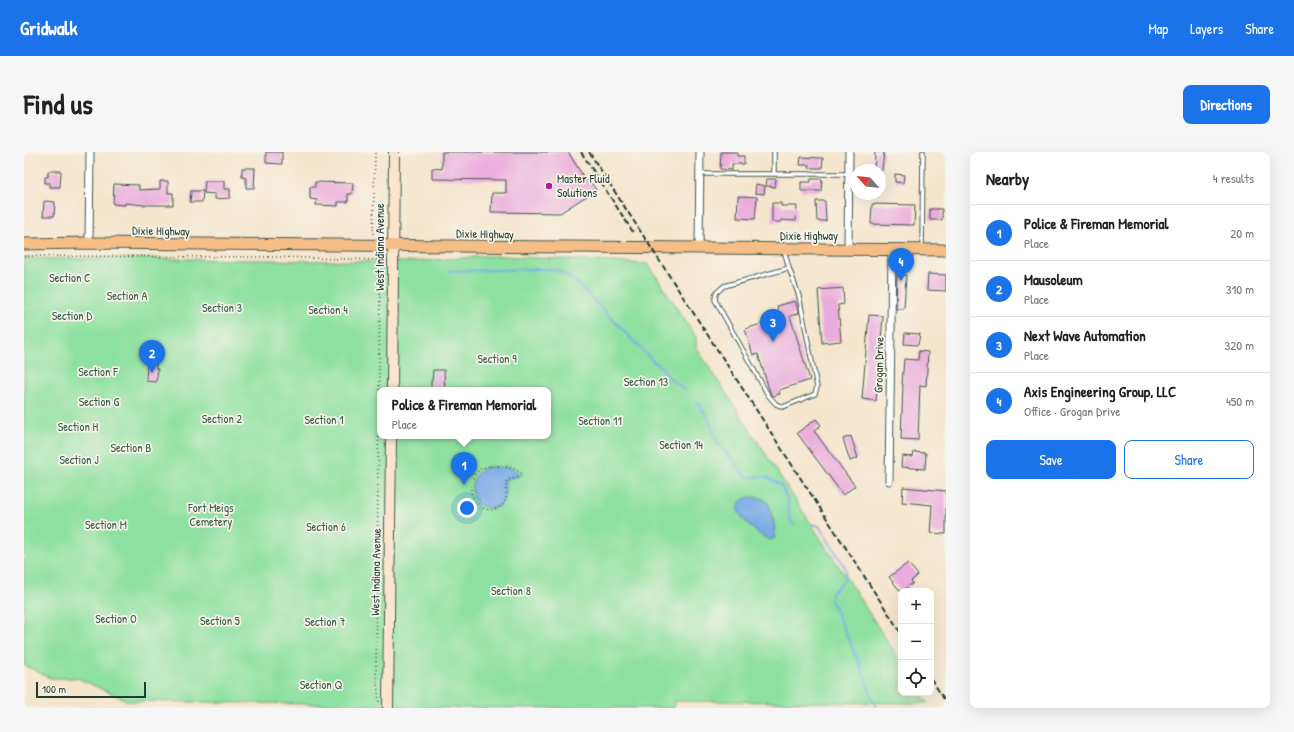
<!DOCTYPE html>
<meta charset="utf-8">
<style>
:root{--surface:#fff;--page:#f6f6f6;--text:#222;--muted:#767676;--line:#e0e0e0;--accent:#1a73e8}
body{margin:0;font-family:"Patrick Hand",sans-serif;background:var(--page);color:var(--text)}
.controls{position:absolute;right:12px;bottom:12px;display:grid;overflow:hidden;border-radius:8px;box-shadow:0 4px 16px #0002}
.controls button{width:36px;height:36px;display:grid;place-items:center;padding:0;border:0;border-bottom:1px solid var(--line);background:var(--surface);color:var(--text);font:20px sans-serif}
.compass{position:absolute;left:826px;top:12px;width:36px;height:36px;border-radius:50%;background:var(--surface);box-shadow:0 4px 16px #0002;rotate:297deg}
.scale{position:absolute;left:12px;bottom:10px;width:110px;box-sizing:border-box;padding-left:4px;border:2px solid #1f3d34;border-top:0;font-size:11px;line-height:14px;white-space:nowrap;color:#1f3d34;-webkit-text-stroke:3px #f7f3e8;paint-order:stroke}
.you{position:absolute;left:443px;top:356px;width:14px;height:14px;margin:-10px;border:3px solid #fff;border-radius:50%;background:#1a73e8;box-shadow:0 0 0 6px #1a73e833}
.badge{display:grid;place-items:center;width:26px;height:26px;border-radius:50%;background:var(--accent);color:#fff;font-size:13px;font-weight:700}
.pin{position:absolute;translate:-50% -33px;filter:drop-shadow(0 1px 2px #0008)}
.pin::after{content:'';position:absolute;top:21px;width:14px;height:12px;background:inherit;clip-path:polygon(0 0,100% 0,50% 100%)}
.popup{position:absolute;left:353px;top:235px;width:174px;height:52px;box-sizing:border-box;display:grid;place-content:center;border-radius:8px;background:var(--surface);filter:drop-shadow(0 1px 3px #0005);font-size:13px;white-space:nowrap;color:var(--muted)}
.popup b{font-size:15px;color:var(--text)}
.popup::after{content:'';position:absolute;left:50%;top:100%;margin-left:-8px;border:8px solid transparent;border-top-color:var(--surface)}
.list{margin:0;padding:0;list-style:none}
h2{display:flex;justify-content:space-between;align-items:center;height:52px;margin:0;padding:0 16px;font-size:17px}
h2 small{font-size:13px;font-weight:400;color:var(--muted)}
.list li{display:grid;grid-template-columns:26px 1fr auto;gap:12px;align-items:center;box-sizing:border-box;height:56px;padding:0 16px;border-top:1px solid var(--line)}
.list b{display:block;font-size:15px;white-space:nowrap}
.list p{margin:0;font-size:13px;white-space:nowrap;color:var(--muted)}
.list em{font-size:13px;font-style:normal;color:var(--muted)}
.actions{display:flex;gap:8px;padding:12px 16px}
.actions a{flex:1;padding:9px 0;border:1px solid var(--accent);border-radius:8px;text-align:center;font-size:14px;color:var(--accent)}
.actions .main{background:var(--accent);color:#fff}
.icon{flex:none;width:22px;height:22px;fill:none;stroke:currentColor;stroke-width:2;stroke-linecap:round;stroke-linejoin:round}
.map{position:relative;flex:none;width:922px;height:556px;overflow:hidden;border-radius:8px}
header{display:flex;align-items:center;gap:24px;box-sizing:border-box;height:56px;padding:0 20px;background:var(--accent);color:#fff}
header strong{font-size:19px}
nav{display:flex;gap:22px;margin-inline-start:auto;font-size:14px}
.intro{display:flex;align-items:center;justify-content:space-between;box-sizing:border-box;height:96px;padding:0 24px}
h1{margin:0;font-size:28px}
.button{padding:10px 18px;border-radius:8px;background:var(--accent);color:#fff;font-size:14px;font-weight:700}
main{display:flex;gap:24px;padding:0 24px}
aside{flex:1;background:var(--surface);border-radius:8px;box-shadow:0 4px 16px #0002}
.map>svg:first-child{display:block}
.green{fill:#8ee0a0;stroke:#568e6a;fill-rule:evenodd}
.water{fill:#7babe6;stroke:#4d748d}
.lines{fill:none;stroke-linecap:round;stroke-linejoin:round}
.stream{stroke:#7babe6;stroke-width:2}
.building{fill:#eaacdc}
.lane-casing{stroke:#3f564b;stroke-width:5.5}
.street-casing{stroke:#3f564b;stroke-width:9}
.secondary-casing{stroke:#3f564b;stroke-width:12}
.primary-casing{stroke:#3f564b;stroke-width:13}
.path{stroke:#3f564b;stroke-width:1.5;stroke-dasharray:1 3;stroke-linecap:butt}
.lane{stroke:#fff;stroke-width:3.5}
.street{stroke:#fff;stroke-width:7}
.secondary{stroke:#fbe5cf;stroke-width:10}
.primary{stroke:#f6be87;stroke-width:11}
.rail{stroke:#1f3d34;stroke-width:2;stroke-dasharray:6 3;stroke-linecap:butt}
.poi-dot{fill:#b5179e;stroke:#f7f3e8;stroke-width:1.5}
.labels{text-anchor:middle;stroke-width:3.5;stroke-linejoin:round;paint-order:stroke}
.poi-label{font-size:12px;fill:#1f3d34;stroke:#f7f3e8;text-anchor:start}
.street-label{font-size:12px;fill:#1f3d34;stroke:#f7f3e8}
.park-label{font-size:12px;fill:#355e4a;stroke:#f7f3e8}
</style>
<header>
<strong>Gridwalk</strong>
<nav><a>Map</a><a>Layers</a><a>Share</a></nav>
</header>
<div class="intro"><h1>Find us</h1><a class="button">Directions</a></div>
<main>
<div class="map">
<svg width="922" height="556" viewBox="0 0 922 556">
<rect width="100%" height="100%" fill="#f7f3e8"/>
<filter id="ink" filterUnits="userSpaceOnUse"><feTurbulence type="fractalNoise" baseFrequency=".025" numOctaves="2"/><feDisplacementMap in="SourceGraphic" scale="8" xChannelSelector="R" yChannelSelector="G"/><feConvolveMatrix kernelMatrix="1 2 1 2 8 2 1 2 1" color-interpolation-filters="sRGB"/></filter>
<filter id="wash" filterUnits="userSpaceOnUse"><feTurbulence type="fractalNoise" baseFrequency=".012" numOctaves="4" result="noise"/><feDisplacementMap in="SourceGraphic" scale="16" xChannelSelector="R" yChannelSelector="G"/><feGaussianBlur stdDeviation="0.9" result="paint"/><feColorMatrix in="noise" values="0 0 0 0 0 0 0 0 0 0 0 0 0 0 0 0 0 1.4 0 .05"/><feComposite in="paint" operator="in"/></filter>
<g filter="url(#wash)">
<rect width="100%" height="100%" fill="#f5e5cd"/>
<path class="green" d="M 460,104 L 479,104 L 624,112 L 672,185 L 672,195 L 877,510 L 877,541 L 897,541 L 904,551 L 650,549 L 650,556 L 382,556 L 382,554 L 349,553 L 104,549 L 53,526 L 26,526 L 0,513 L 0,106 L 65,107 L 79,106 L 387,110 ZM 356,238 L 524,238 L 524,284 L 356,284 Z"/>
<path class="water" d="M 466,315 C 476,315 490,315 497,322 L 495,324 L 482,327 C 478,335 485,344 478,351 C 476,355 472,356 467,356 C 442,356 441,318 466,315 Z
M 725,345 C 730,345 736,345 741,348 C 748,352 752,379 751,386 L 747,388 C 734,384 720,370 713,357 C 715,350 718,347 725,345 Z"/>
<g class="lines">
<path class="stream" d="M 425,119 L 528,117 L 536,120 L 551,129 L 629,209 L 639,217 L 644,225 L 661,238
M 673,249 L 684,266 L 693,290 L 709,308 L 719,323 L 725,325 L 742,325 L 757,333 L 763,347 L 766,368 L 770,372
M 788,372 L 795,374 L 821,415 L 822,419 L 821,427 L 807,442 L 807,448 L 838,518 L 852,556"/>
</g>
<g id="blocks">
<path class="building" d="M 242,0 L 258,0 L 258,12 L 242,11 Z
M 418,0 L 544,0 L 562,29 L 565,27 L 572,38 L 536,61 L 467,60 L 468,41 L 482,41 L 482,28 L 408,27 L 408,16 L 418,17 Z
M 697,0 L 713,0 L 713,4 L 720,4 L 720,12 L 708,12 L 708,18 L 696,17 Z
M 851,0 L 860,0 L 858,18 L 850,18 Z
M 777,5 L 799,6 L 798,16 L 785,16 L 786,13 L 776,13 Z
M 218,16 L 231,16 L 230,36 L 222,36 L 222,26 L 218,25 Z
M 24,19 L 37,19 L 36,35 L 26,35 L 26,31 L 21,31 L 21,25 L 24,25 Z
M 871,22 L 880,23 L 879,31 L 871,30 Z
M 743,27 L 752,27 L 751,35 L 742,34 Z
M 787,27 L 798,27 L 797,39 L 777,39 L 777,30 L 787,30 Z
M 136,29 L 144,29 L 144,41 L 149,41 L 149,53 L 119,53 L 101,51 L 101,53 L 89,52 L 90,32 L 115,33 L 115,38 L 136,37 Z
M 181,29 L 200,29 L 200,37 L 206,37 L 206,46 L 191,47 L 191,42 L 180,41 Z
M 291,30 L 329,31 L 328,42 L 324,42 L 324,50 L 314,50 L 314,54 L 292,53 L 293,48 L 286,47 L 286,35 L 291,35 Z
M 732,32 L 741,34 L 740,42 L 731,41 Z
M 167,39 L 179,39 L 178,50 L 166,50 Z
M 714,44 L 733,45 L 731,67 L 713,66 Z
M 20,49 L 31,50 L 30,64 L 19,64 Z
M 792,49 L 801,49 L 802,69 L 793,69 Z
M 748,51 L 757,51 L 757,54 L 773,54 L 772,69 L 757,68 L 757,70 L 748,70 Z
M 848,52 L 891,53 L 890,73 L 847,72 Z
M 906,57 L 918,57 L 918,68 L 906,68 Z
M 904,122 L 922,123 L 922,139 L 903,138 Z
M 873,123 L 882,123 L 880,157 L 872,157 Z
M 819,136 L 820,152 L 814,153 L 817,189 L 798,191 L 794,138 Z
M 771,149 L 775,161 L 766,164 L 786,228 L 755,238 L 756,242 L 749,244 L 746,240 L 734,202 L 729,203 L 721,177 L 757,166 L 753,154 Z
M 845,163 L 859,164 L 852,249 L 838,247 Z
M 881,181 L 896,182 L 894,193 L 880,192 Z
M 895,199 L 904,200 L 902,234 L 896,233 L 894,288 L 877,287 L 879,232 L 878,232 L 880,207 L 894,208 Z
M 123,212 L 132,212 L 132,217 L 134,217 L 132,230 L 122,229 Z
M 409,218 L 420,218 L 421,238 L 407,238 L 407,229 L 408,229 Z
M 792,267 L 797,273 L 790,279 L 831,334 L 819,343 L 773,281 Z
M 827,284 L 834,306 L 826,309 L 819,287 Z
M 890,300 L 902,301 L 901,317 L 877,315 L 878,304 L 889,305 Z
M 879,335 L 922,339 L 922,382 L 906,381 L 908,353 L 878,350 Z
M 884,411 L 894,423 L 887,429 L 889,431 L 877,440 L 865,425 Z"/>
</g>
</g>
<g filter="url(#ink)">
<use href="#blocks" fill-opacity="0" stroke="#3f564b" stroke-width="1"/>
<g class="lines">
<g class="lane-casing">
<path id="lane" d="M 676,22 L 825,22
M 750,22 L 750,0
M 898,97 L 899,0
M 760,98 L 765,116 L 775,144 L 793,235 L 791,242 L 759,255 L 752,252 L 744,243 L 691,148 L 692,141 L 700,134 L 765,116"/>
</g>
<g class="street-casing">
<path id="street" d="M 65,91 L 66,0
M 675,96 L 676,0
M 824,97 L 825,0
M 865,329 L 868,97"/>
</g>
<g class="secondary-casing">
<path id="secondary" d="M 368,238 L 370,0
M 364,556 L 367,284"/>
</g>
<g class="primary-casing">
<path id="primary" d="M 0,92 L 65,91 L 922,98"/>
</g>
<path class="path" d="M 349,82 L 351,0
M 0,104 L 254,105 L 355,108 L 356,128 L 352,520 L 355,550
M 466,314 C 476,314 492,314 498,322 L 496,325 L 483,328 C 480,335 484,343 481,349 C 479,353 475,356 471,357 C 444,363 436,318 466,314 Z"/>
<use href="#lane" class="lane"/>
<use href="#street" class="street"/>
<use href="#secondary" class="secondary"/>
<use href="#primary" class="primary"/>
<path class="rail" d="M 557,0 L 609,80
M 565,0 L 877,481
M 907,527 L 922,550"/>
</g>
</g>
<circle class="poi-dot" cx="525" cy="34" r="4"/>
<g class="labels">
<g class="poi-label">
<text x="533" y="31">Master Fluid<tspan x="533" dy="14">Solutions</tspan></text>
</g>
<g class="street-label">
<text transform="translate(137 79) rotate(1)" y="4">Dixie Highway</text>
<text transform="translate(461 82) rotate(1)" y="4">Dixie Highway</text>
<text x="785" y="88">Dixie Highway</text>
<text transform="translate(356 95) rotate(-90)" y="4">West Indiana Avenue</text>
<text transform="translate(855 213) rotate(-89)" y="4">Grogan Drive</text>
<text transform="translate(352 420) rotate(-89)" y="4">West Indiana Avenue</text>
</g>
<g class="park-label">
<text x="46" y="130">Section C</text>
<text x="103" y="148">Section A</text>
<text x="198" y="160">Section 3</text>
<text x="304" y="162">Section 4</text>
<text x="48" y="168">Section D</text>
<text x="473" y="211">Section 9</text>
<text x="74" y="224">Section F</text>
<text x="622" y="234">Section 13</text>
<text x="75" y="254">Section G</text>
<text x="198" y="271">Section 2</text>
<text x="300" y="272">Section 1</text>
<text x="576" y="273">Section 11</text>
<text x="54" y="279">Section H</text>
<text x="657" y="297">Section 14</text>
<text x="107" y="300">Section B</text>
<text x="55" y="312">Section J</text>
<text x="187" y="360">Fort Meigs<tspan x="187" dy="14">Cemetery</tspan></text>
<text x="82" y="377">Section M</text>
<text x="302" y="379">Section 6</text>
<text x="487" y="443">Section 8</text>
<text x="92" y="471">Section O</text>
<text x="196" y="473">Section 5</text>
<text x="301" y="474">Section 7</text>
<text x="297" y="537">Section Q</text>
</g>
</g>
</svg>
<div class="controls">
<button>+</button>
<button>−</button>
<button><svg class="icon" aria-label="locate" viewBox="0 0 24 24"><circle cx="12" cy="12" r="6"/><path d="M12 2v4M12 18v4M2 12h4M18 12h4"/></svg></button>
</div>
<svg class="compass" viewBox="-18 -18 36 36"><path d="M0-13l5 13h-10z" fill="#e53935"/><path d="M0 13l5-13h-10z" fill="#767676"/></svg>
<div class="scale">100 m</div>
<div class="you"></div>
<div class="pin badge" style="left:440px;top:333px">1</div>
<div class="popup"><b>Police &amp; Fireman Memorial</b>Place</div>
<div class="pin badge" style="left:128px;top:221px">2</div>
<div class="pin badge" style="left:749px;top:190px">3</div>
<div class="pin badge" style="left:877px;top:129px">4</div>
</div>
<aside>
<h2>Nearby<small>4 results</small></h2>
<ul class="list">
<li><span class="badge">1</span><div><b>Police &amp; Fireman Memorial</b><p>Place</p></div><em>20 m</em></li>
<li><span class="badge">2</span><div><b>Mausoleum</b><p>Place</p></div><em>310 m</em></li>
<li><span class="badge">3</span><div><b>Next Wave Automation</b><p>Place</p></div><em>320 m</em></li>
<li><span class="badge">4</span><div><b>Axis Engineering Group, LLC</b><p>Office · Grogan Drive</p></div><em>450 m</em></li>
</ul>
<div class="actions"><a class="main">Save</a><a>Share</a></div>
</aside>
</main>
